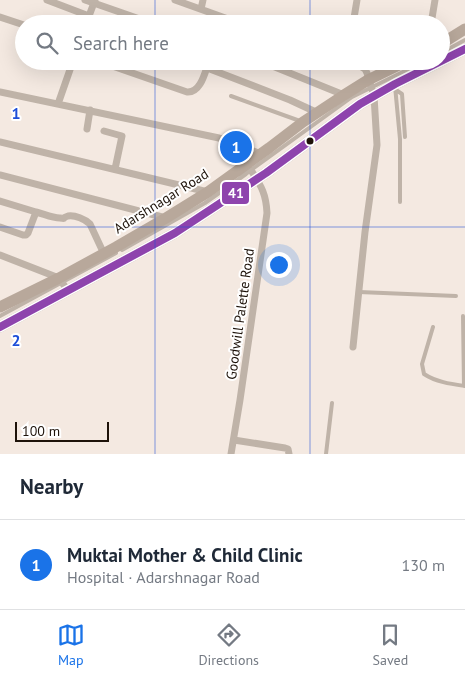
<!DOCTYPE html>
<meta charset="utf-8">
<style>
:root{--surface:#fff;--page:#f6f6f7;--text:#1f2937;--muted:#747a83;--line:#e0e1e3;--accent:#1a73e8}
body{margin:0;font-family:"PT Sans",sans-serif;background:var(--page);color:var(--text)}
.scale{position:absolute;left:15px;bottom:12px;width:94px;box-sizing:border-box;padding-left:5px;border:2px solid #1d1209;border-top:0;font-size:14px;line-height:18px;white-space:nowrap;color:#1d1209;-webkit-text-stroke:4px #fff;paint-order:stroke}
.you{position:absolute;left:278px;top:264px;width:18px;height:18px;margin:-12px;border:4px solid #fff;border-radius:50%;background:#1a73e8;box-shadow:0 0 0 8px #1a73e833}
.badge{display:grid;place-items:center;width:32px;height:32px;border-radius:50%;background:var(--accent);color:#fff;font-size:16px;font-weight:700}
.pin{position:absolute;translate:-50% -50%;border:2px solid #fff;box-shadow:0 1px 5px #0006}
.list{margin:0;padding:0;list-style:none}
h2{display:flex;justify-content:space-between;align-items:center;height:65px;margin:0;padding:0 20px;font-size:21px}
h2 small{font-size:16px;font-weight:400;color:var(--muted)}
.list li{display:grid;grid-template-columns:32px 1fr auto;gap:15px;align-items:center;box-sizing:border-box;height:90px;padding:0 20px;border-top:1px solid var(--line)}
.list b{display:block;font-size:19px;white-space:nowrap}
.list p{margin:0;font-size:16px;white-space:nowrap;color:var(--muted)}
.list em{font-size:16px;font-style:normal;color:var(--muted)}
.icon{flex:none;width:28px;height:28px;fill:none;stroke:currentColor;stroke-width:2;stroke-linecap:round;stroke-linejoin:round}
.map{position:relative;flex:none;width:465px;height:454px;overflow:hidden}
.search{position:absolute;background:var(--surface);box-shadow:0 5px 20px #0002;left:15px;right:15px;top:15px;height:55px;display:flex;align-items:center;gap:12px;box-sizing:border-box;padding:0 18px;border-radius:28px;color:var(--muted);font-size:19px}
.sheet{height:155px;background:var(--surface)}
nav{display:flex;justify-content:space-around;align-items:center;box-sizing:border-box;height:70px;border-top:1px solid var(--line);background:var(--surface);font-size:14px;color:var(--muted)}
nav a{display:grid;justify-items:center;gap:2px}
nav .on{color:var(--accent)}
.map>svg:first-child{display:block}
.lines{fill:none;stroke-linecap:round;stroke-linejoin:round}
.lane{stroke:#bfb3a8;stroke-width:4}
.street{stroke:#bfb3a8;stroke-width:7}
.primary{stroke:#b8a89b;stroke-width:11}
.bus-1-casing{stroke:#fff;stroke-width:11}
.bus-1{stroke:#8e44ad;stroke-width:8}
.grid{fill:none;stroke:#1d4ed8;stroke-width:1;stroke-opacity:0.55}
.bus-dot{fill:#1d1209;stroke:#fff;stroke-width:2}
.labels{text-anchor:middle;stroke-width:4;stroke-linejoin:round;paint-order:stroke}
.street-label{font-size:14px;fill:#1d1209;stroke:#fff}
.grid-label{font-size:16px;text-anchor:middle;font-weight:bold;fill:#1d4ed8;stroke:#fff;stroke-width:4;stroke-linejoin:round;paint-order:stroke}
.line-badge{stroke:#fff;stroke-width:2}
.badge-label{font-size:14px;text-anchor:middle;font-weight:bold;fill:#fff}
</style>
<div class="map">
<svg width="465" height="454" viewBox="0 0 465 454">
<rect width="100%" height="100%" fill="#f4e9e1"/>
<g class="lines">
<path class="lane" d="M 441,53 L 465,40
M 395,86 L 400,139 L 400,202
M 396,90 L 402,94 L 405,137
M 231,96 L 300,121
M 251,170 L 352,97 L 425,61
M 122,250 L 205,203 L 246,174
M 359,292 L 456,296
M 0,316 L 116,253
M 463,316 L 464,386
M 433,327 L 422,364 L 424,374 C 436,382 451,384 465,386
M 326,454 L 332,403"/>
<path class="street" d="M 47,0 L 89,16
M 85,0 L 154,24
M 175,0 L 242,24
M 201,9 L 203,0
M 0,17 L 24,25
M 86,24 L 95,0
M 353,24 L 357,0
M 431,24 L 435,0
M 98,61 L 187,92 C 201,93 205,72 209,61
M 189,61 L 290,100 L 318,113
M 260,61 L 344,95
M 348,61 L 360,66 L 365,69 L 367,73 L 374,96 L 377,145 L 365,232 L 353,347
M 0,92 L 219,138 L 261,154
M 58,104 L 73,61
M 87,129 L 90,110
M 104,131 L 122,136 L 115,169
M 0,142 L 208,192
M 0,175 L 166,218
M 0,201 L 36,212
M 0,227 L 23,235 L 26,235 L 28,233 L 36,212 C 44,214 52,218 60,218 C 67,219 61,218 68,216 C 75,215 85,219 90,224 L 104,254
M 0,255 L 59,278 L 68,291
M 234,440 L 285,448 L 288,449 L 289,454
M 231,454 L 240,400 L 267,213 C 266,193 261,186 251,170 L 240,173"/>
<path class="primary" d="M 441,44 L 465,29
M 0,307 L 59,278 L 116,247 L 166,218 L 208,192 L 269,148 L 303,122 L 344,95 L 368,80 L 407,61
M 0,327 L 175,233 L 266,173 L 360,104 L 395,84 L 465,49"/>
<g class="bus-1-casing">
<path id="bus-1" d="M 0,327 L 175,233 L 266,173 L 360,104 L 395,84 L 465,49"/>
</g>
<use href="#bus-1" class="bus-1"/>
</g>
<path class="grid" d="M 155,0 L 155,24M 310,0 L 310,24M 155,61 L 155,454M 310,61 L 310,454M 0,227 L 465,227"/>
<circle class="bus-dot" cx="310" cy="141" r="4.5"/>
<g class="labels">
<g class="street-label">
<text transform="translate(161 201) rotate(-32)" y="5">Adarshnagar Road</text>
<text transform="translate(240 314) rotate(-82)" y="5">Goodwill Palette Road</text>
</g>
</g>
<g class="grid-label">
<text x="16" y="119">1</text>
<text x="16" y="346">2</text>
</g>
<rect class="line-badge" x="221" y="181" width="29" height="24" rx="5" fill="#8e44ad"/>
<g class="badge-label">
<text x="236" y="198">41</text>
</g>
</svg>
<div class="scale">100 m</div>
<div class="you"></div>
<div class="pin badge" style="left:236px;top:147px">1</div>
<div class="search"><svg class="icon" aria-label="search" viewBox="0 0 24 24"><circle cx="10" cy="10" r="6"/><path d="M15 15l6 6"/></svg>Search here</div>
</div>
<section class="sheet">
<h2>Nearby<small></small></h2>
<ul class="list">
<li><span class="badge">1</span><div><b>Muktai Mother &amp; Child Clinic</b><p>Hospital · Adarshnagar Road</p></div><em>130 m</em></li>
</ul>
</section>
<nav>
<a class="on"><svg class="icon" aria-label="map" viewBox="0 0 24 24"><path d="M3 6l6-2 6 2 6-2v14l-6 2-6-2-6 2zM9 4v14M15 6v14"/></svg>Map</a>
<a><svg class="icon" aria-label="directions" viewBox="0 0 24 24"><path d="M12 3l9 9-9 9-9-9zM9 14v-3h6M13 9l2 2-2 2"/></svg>Directions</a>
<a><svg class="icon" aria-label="saved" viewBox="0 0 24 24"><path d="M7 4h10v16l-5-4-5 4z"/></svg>Saved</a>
</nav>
